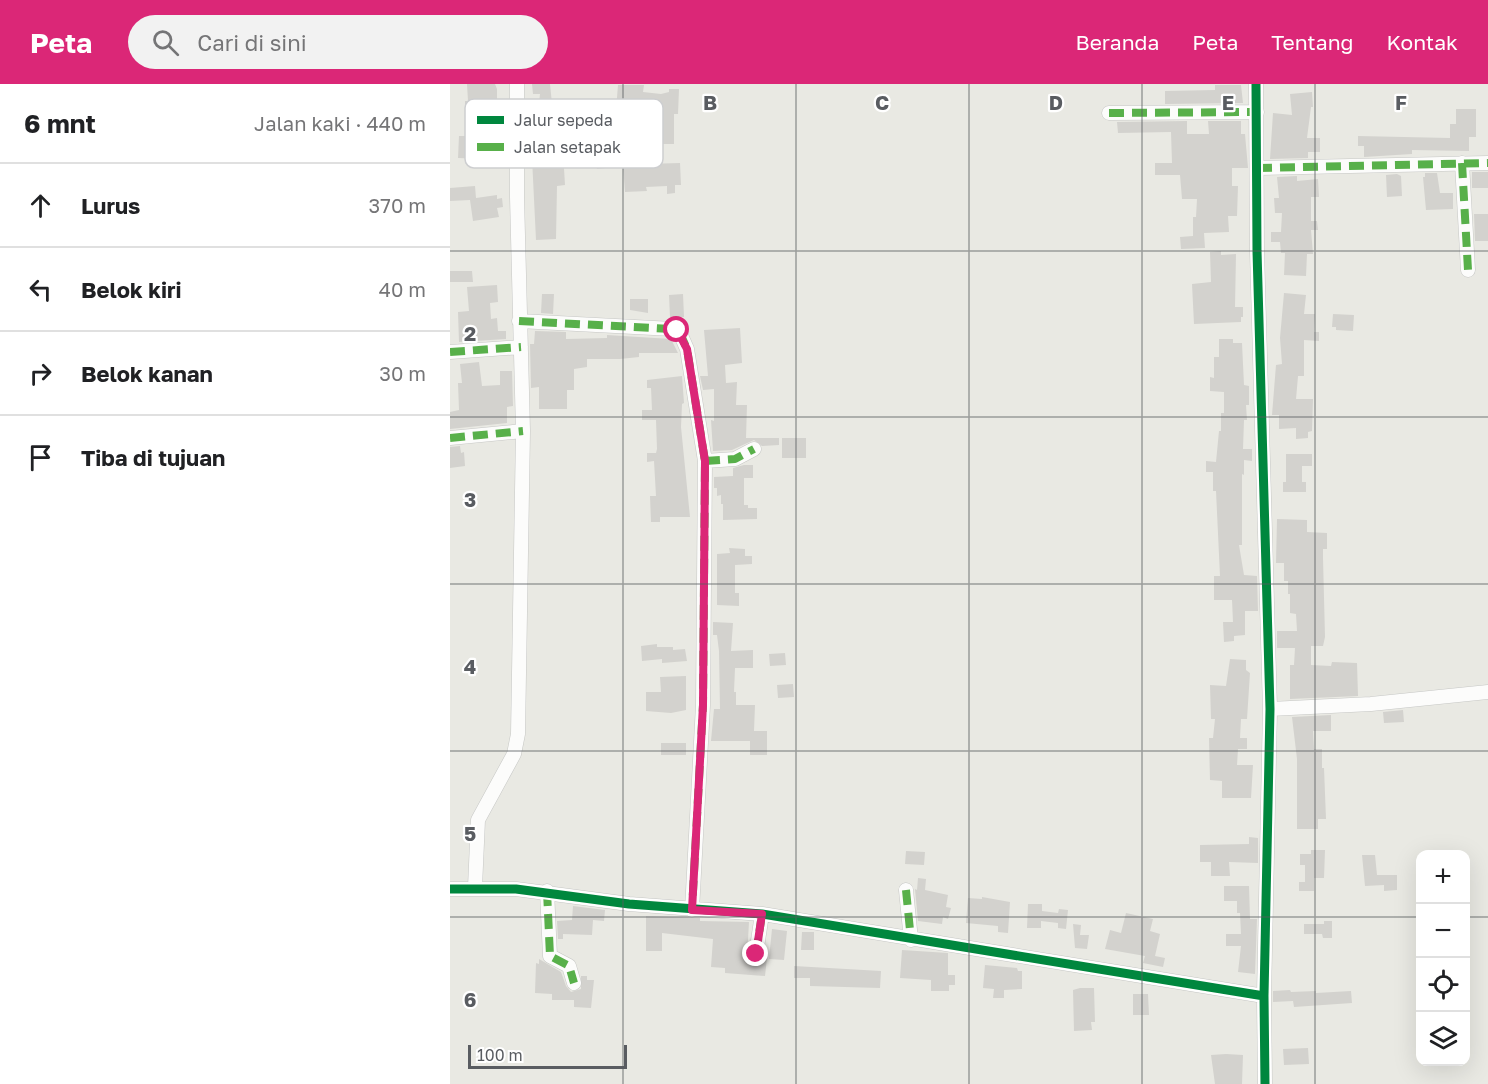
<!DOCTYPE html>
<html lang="id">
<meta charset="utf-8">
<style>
:root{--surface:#fff;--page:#f2f2f2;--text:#202124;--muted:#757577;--line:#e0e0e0;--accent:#db2777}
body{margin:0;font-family:"Golos Text",sans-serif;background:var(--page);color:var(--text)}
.controls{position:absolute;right:18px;bottom:18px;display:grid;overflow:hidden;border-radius:12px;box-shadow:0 6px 24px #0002}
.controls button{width:54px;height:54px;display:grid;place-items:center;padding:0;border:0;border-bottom:2px solid var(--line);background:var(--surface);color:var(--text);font:30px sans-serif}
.scale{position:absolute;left:18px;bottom:15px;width:159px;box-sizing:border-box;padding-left:6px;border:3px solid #595c61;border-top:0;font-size:16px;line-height:21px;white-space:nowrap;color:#595c61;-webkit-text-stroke:4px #fff;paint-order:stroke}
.stop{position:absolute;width:18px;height:18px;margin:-14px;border:4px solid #db2777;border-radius:50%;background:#fff}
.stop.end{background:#db2777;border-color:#fff;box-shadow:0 2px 6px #0008}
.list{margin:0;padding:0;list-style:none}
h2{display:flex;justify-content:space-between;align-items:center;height:78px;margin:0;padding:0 24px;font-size:26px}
h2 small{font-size:20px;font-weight:400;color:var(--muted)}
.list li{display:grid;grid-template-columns:39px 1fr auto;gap:18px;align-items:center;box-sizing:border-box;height:84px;padding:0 24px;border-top:2px solid var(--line)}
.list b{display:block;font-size:22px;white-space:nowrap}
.list em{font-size:20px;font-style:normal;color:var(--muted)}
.icon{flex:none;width:33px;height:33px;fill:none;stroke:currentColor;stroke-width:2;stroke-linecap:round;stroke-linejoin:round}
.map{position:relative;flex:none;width:1038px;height:1000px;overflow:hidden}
header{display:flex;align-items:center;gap:36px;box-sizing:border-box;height:84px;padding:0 30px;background:var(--accent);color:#fff}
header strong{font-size:28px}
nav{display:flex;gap:33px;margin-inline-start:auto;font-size:21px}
.search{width:420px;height:54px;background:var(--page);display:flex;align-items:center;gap:15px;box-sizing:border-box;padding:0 21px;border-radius:33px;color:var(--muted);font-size:22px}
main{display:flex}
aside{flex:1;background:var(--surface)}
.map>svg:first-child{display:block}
.building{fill:#d3d2ce}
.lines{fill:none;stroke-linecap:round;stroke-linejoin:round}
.minor-casing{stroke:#c6c7c5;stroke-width:15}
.minor{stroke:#fcfcfb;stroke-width:14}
.quiet{stroke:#58b04a;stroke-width:8;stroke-dasharray:15 8;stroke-linecap:butt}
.cycleway-casing{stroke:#fff;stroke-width:13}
.cycleway{stroke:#00873e;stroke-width:9}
.route{stroke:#db2777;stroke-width:8}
.grid{fill:none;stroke:#595c61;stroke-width:1.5;stroke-opacity:0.55}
.key{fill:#fff;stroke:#cdced0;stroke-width:1.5}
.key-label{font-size:16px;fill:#595c61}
.grid-label{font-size:20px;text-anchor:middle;font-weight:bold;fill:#595c61;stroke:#fff;stroke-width:4.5;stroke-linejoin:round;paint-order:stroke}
</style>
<header>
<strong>Peta</strong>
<div class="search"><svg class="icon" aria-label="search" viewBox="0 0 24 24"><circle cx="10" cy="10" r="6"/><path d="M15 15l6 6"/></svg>Cari di sini</div>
<nav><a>Beranda</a><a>Peta</a><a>Tentang</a><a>Kontak</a></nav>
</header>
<main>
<aside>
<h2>6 mnt<small>Jalan kaki · 440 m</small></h2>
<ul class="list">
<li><svg class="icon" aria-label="ahead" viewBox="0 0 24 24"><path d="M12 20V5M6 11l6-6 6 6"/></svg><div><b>Lurus</b></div><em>370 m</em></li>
<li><svg class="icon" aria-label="left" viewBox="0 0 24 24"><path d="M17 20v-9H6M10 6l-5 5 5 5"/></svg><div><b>Belok kiri</b></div><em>40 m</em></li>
<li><svg class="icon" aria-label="right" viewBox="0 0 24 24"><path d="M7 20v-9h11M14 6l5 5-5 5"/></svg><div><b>Belok kanan</b></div><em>30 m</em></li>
<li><svg class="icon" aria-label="arrive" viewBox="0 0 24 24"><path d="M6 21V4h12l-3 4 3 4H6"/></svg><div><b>Tiba di tujuan</b></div></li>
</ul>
</aside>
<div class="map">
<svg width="1038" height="1000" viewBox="0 0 1038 1000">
<rect width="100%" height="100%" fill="#e9e9e3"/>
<path class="building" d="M 17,0 L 45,0 L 47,5 L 47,67 L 35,67 L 35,75 L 8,74 L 9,52 L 18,52 L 18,29 L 15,29 L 15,17 L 18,17 Z
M 82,0 L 100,0 L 102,20 L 118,20 L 118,29 L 88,28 L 90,10 L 83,10 Z
M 168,1 L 194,1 L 193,8 L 211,10 L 219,8 L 219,5 L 229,5 L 228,30 L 224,30 L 224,60 L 200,60 L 200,48 L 206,48 L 205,30 L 166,26 Z
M 765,1 L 791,1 L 793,19 L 715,20 L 715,7 L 765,6 Z
M 862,8 L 863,23 L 861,23 L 857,54 L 870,54 L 870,68 L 858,68 L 858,74 L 820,75 L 823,29 L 842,31 L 840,10 Z
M 1006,25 L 1026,25 L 1026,53 L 1019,53 L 1019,67 L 962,66 L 962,70 L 914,73 L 914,62 L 908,62 L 908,52 L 1000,54 L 1000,40 L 1006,40 Z
M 737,37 L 737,50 L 759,50 L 758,37 L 791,37 L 791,50 L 795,50 L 798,84 L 782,84 L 782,102 L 788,102 L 787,132 L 778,132 L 779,148 L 754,149 L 755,164 L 731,165 L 730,153 L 743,152 L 743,133 L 746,133 L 747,115 L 732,115 L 730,91 L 705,91 L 705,79 L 722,79 L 721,48 L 668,49 L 667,38 Z
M 105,47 L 137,48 L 136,69 L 113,68 L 115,101 L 107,102 L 106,155 L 86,156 L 82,74 L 90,74 L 91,50 L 105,50 Z
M 174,48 L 184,49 L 184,56 L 194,55 L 195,80 L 230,79 L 231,101 L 225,101 L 225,109 L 217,110 L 217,102 L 196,103 L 197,107 L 175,108 L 173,82 L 147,85 L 145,70 L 175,67 Z
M 1022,88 L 1038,88 L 1038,104 L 1022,104 Z
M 975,89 L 987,89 L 990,109 L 1003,109 L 1003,125 L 976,126 L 973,93 L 975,93 Z
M 947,90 L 951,92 L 952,112 L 937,113 L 936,91 Z
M 847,92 L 847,97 L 868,95 L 869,113 L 861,113 L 861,137 L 867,137 L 868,146 L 861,146 L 863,170 L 857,170 L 856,192 L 834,191 L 835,169 L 831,169 L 830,158 L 821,158 L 821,148 L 831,148 L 832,129 L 825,129 L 824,114 L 829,114 L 827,93 Z
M 25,102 L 26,114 L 47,111 L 47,115 L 52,114 L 53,123 L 47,124 L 49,133 L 23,137 L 20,116 L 0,117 L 0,104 Z
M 1024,130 L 1038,130 L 1038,157 L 1025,157 Z
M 771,167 L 771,171 L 786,170 L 785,223 L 793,223 L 793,233 L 791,233 L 791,238 L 744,240 L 742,200 L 761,198 L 760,168 Z
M 0,187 L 22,187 L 23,198 L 0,198 Z
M 47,201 L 48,218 L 40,219 L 41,235 L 47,234 L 48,247 L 56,247 L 56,255 L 9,258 L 8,228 L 19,227 L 17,203 Z
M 834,209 L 856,211 L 854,230 L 865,230 L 864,248 L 869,248 L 869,257 L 854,256 L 854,292 L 848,292 L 846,315 L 863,315 L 862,347 L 858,348 L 858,354 L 846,355 L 846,344 L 829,345 L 829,331 L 822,331 L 826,281 L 832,280 L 830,254 Z
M 92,210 L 104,210 L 103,230 L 91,229 Z
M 233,210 L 234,233 L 220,233 L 219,211 Z
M 180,215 L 198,215 L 198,229 L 180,226 Z
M 883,230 L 904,231 L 903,247 L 886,246 L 886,243 L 882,243 Z
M 290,244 L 292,279 L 275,281 L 276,299 L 287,298 L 286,321 L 297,321 L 296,354 L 329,354 L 329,361 L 312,362 L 304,356 L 282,366 L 263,367 L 261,336 L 264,337 L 264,305 L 253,306 L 250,292 L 258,292 L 254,246 Z
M 85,247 L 116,248 L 116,255 L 157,254 L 157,251 L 221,255 L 228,269 L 189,269 L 189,273 L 170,275 L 137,275 L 137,283 L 124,285 L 124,306 L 117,306 L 117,325 L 89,325 L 89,303 L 81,304 L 80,260 L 84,260 Z
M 769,255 L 783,255 L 783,259 L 792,259 L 794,301 L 799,302 L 799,321 L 796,321 L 797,336 L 794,336 L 793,365 L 802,365 L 802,377 L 794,376 L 794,391 L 792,390 L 792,461 L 789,461 L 794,491 L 807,492 L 808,527 L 795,527 L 795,551 L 784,552 L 784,557 L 774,558 L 773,538 L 783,538 L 782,516 L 764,516 L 764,492 L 770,492 L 766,407 L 763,407 L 763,388 L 756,388 L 756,377 L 766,378 L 769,347 L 771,347 L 771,329 L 774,329 L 774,308 L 760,307 L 760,293 L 764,294 L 764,273 L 769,273 Z
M 29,278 L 32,302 L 50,301 L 50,287 L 62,287 L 63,322 L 57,323 L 57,339 L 0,345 L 0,328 L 9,326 L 8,299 L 12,299 L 10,280 Z
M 232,292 L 234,319 L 232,320 L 231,343 L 240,433 L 210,433 L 210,438 L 201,438 L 200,412 L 206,412 L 204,377 L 197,378 L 197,369 L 206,369 L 207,365 L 206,336 L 192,336 L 192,326 L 202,326 L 201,304 L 197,304 L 197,296 Z
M 332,354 L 356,354 L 356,374 L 332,374 Z
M 10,362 L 11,369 L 14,368 L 15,382 L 0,384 L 0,363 Z
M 836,370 L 862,370 L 862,382 L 852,382 L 852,398 L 856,398 L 856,408 L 833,408 L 833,398 L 836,398 Z
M 294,381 L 303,381 L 303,394 L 294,394 L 294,421 L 298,421 L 298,424 L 307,424 L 307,435 L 273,436 L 273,420 L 271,420 L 271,411 L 267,412 L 267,404 L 264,404 L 264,393 L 283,392 L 283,384 Z
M 827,435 L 857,436 L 857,448 L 877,449 L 877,465 L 873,465 L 873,474 L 875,553 L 873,562 L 861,562 L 861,581 L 881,582 L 882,578 L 907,579 L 908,612 L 840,615 L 840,581 L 844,581 L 845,564 L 827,564 L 827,547 L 847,547 L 846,530 L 840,529 L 840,510 L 838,510 L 838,497 L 834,497 L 834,479 L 826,479 Z
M 279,464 L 295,465 L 295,472 L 302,472 L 302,480 L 285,481 L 285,509 L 289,509 L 289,522 L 267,521 L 267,470 L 280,469 Z
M 263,538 L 283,539 L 281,567 L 303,566 L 303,584 L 285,584 L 284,608 L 286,608 L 286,621 L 305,621 L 304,647 L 317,647 L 317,671 L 300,671 L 300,657 L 261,657 L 264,625 L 270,625 L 269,567 L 267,551 L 263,551 Z
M 207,560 L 207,563 L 223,563 L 223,566 L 235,565 L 237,577 L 212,579 L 212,575 L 192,577 L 191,562 Z
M 335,569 L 336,581 L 320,582 L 319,570 Z
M 780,575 L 796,576 L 796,586 L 800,589 L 797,635 L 791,635 L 790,654 L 797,654 L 797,665 L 788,665 L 787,681 L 803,681 L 801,714 L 772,714 L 772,697 L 760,696 L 759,654 L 763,654 L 765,635 L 761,635 L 760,601 L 776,602 Z
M 236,592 L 236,626 L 221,629 L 196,627 L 196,608 L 211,608 L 210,593 Z
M 343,600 L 344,613 L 328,614 L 327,601 Z
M 953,626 L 954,638 L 934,639 L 933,628 Z
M 881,631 L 881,647 L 863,647 L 864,665 L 872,665 L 872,684 L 874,684 L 876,735 L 868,735 L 868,745 L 847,745 L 847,675 L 842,633 Z
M 211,659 L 236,659 L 236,671 L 211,671 Z
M 799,753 L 808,754 L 808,779 L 779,778 L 780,792 L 761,792 L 761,778 L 750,778 L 750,761 L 799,760 Z
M 861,766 L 875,766 L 874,794 L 864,794 L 864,807 L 849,807 L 849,798 L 855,798 L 855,781 L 850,781 L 850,770 L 861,770 Z
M 456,767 L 475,768 L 474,781 L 455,780 Z
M 912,771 L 925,771 L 927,791 L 947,791 L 947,806 L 934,807 L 934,801 L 915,802 Z
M 468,794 L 476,795 L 475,806 L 498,811 L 496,823 L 501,824 L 498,835 L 493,833 L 492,840 L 468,837 L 465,805 L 467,806 Z
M 774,802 L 799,802 L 800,835 L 807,835 L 805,890 L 788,888 L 791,862 L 776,862 L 776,850 L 791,850 L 790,829 L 787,829 L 787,817 L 774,817 Z
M 532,813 L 560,818 L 558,849 L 548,848 L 548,842 L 516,839 L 518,814 L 532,815 Z
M 578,820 L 592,820 L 592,827 L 608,829 L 609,825 L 618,826 L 616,845 L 608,844 L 608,839 L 591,837 L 591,844 L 577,844 Z
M 123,822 L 155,826 L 154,837 L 143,836 L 142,851 L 113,850 L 113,855 L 108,855 L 107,837 L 122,836 Z
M 676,829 L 703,835 L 700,847 L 710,850 L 705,872 L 715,874 L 713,883 L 693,879 L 695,872 L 655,865 L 660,846 L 671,849 Z
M 196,832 L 250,834 L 250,837 L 299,838 L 297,873 L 305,879 L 317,874 L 315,892 L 275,889 L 275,884 L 261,883 L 263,855 L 212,849 L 212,867 L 196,867 Z
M 874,837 L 882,837 L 882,854 L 873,854 L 872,850 L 854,850 L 854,840 L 874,840 Z
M 623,840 L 631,841 L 630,851 L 639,851 L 637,865 L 625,864 Z
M 322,845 L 337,847 L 334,876 L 319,875 Z
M 352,848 L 364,848 L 364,866 L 351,866 Z
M 452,866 L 498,869 L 498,891 L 505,891 L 505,901 L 499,901 L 499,907 L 481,907 L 481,896 L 450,894 Z
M 89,875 L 111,888 L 116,902 L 121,908 L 131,905 L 131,892 L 137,892 L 137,896 L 144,896 L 141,924 L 124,923 L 124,916 L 102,916 L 102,910 L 85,909 L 86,879 L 89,880 Z
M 535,881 L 567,884 L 568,887 L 572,887 L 572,905 L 554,906 L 554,914 L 543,914 L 544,905 L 533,904 Z
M 344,882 L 431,887 L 430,904 L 360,902 L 360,894 L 344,894 Z
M 630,904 L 644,904 L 645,938 L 641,938 L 642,946 L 624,947 L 623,906 Z
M 840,906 L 841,908 L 866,907 L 866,909 L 901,907 L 902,919 L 844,923 L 843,917 L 823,918 L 823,907 Z
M 683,910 L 698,910 L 699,931 L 683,931 Z
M 858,964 L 859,980 L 834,981 L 833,965 Z
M 776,970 L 793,971 L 792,1000 L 765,1000 L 761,971 Z"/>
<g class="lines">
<g class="minor-casing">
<path id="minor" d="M 806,0 L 807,167 L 820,625 L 814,912 L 815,1000
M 659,29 L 807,28
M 68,37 L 196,40
M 1012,79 L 1018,186
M 807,84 L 1038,79
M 69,237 L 223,245 L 230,249 L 237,265 L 255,377 L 253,621 L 242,826
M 0,268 L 71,263
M 0,354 L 73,347
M 255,377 L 285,375 L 304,365
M 820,625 L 921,620 L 1038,608
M 25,803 L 28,736 L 64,670 L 68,650 L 73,347 L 67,113 L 67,0
M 0,805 L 66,805 L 179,820 L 312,830 L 814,912
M 456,806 L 461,856
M 97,807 L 100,872 L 119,882 L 124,899
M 306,870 L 312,830"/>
</g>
<use href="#minor" class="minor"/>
<path class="quiet" d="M 659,29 L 807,28
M 68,37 L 196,40
M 1012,79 L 1018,186
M 807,84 L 1038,79
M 69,237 L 223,245 L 230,249 L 237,265 L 255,377 L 253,621 L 242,826
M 0,268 L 71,263
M 0,354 L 73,347
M 255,377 L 285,375 L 304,365
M 456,806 L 461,856
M 97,807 L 100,872 L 119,882 L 124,899
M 306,870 L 312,830"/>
<g class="cycleway-casing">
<path id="cycleway" d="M 806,0 L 807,167 L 820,625 L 814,912 L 815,1000
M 0,805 L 66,805 L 179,820 L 312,830 L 814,912"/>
</g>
<use href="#cycleway" class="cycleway"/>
</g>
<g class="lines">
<path class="route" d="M 227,246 L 237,265 L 255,377 L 253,621 L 242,826 L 312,830 L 306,870"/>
</g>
<path class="grid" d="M 173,0 L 173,1000M 346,0 L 346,1000M 519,0 L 519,1000M 692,0 L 692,1000M 865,0 L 865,1000M 0,167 L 1038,167M 0,333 L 1038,333M 0,500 L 1038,500M 0,667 L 1038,667M 0,833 L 970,833M 1016,833 L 1038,833"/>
<rect x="15" y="15" width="198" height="69" rx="9" class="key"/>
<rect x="27" y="32" width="27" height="8" fill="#00873e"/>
<rect x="27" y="59" width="27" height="8" fill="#58b04a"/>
<g class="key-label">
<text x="64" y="42">Jalur sepeda</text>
<text x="64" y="69">Jalan setapak</text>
</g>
<g class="grid-label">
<text x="260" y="26">B</text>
<text x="432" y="26">C</text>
<text x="606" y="26">D</text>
<text x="778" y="26">E</text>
<text x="951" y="26">F</text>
<text x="20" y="257">2</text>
<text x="20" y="423">3</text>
<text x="20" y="590">4</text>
<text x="20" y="757">5</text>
<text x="20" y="923">6</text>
</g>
</svg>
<div class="controls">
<button>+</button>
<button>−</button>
<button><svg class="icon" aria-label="locate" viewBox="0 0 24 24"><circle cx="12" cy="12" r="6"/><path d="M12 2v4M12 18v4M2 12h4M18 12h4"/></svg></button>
<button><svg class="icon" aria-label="layers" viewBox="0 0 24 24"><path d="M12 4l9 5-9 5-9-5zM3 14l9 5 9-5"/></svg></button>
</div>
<div class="scale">100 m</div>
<div class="stop" style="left:227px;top:246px"></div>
<div class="stop end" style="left:306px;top:870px"></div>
</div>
</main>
